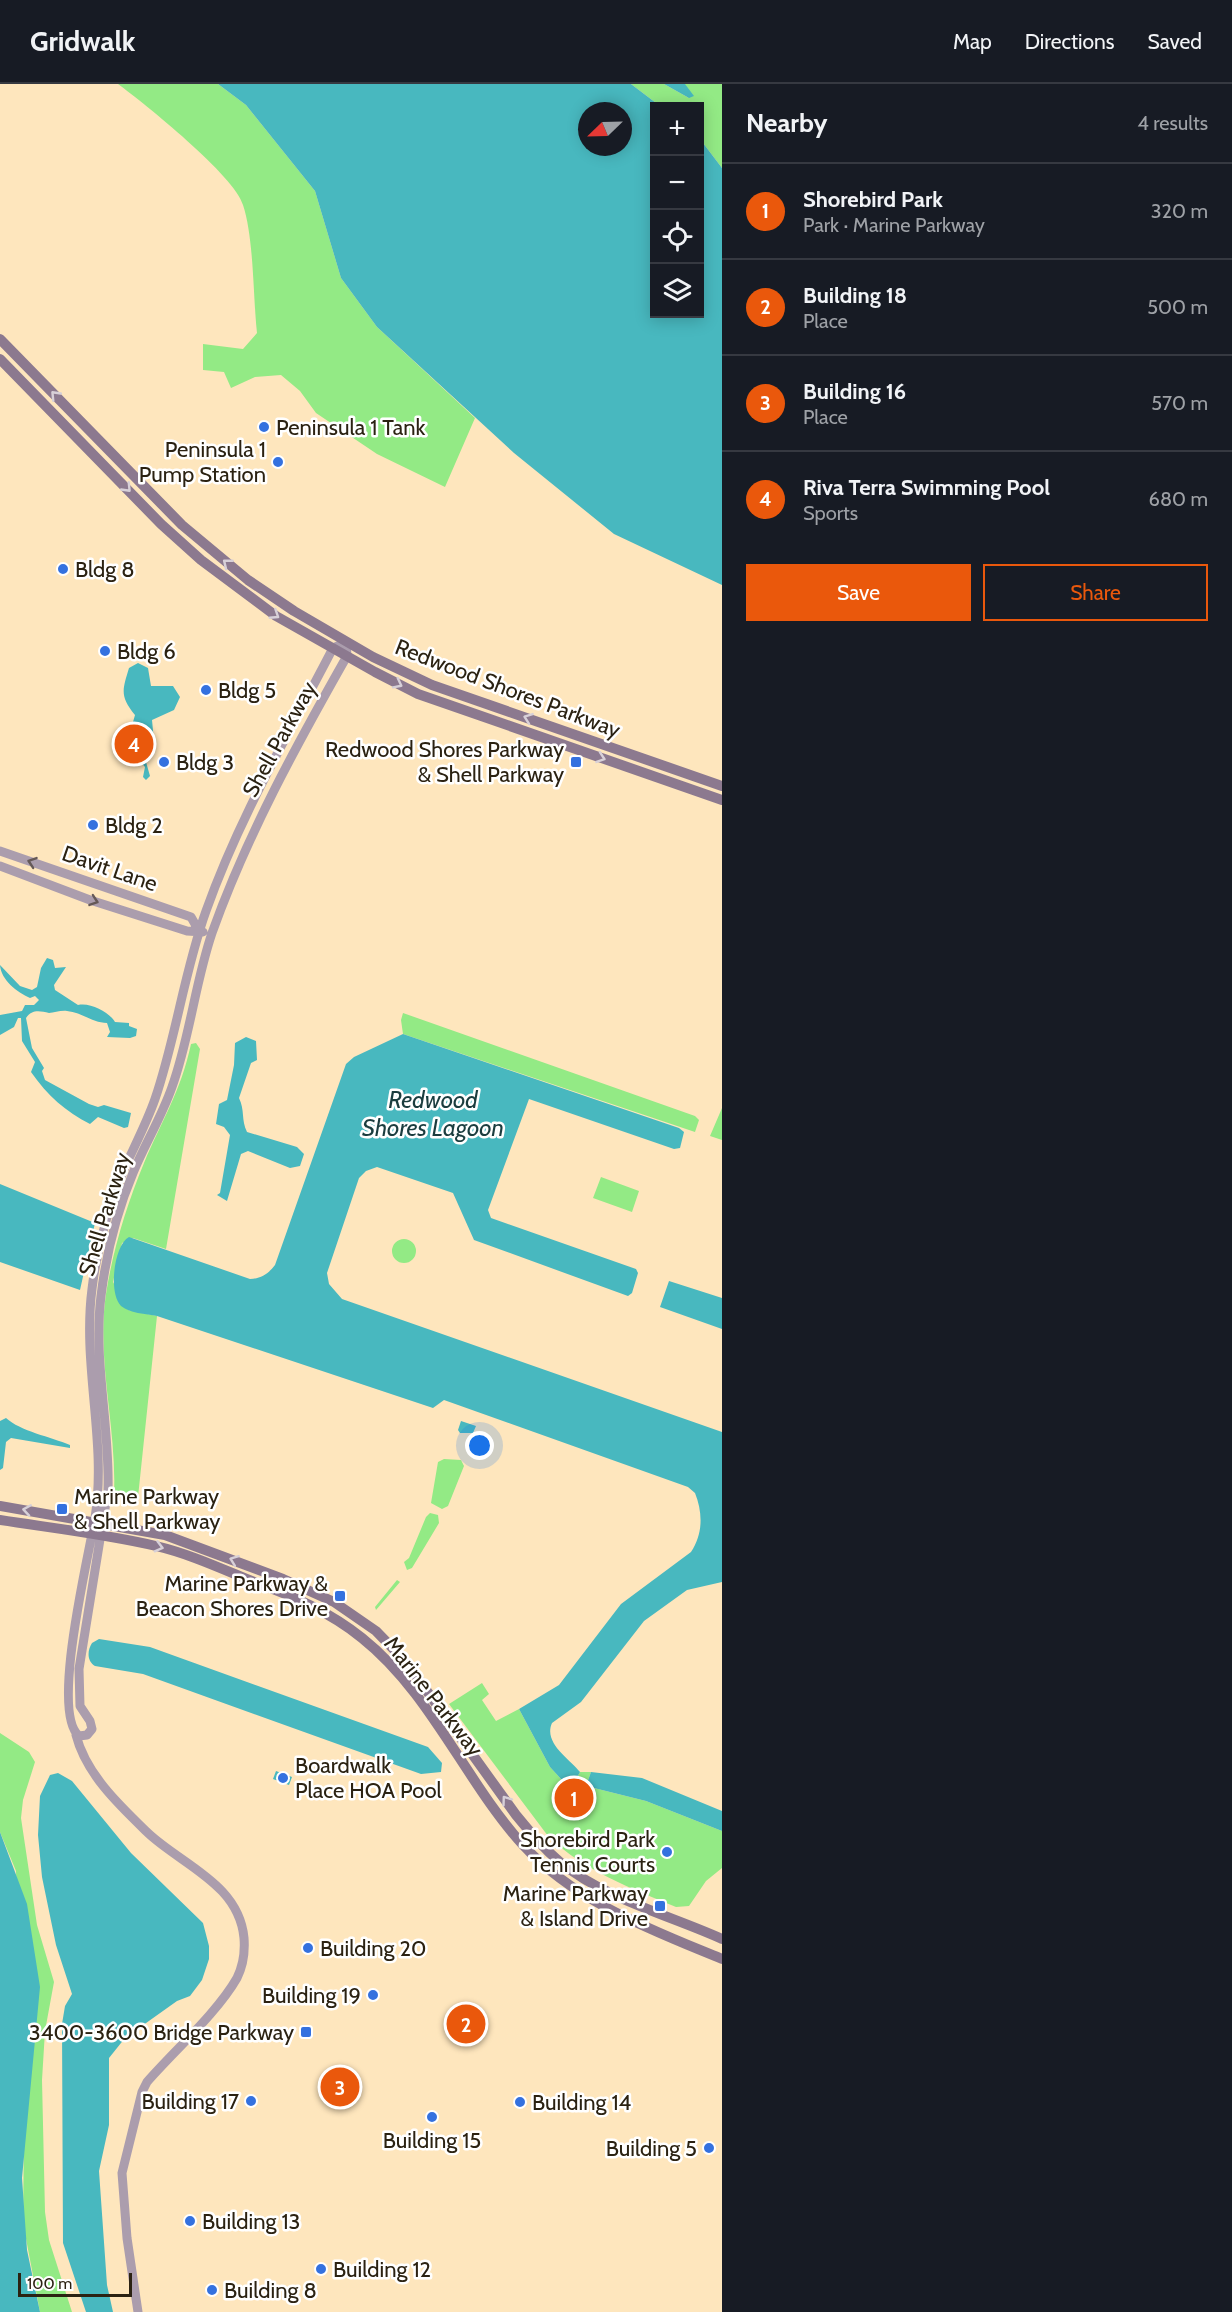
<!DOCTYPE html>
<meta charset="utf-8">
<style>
:root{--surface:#171b24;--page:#20242c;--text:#f1f3f6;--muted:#9ea1a6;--line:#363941;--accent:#ea580c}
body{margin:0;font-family:Cabin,sans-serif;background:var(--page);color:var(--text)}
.controls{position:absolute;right:18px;top:18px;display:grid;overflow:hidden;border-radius:0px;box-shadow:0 3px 15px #0003}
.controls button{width:54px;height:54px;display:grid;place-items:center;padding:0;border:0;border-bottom:2px solid var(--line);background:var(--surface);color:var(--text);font:30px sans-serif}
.compass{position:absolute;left:578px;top:18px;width:54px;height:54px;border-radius:50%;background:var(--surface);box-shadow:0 3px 15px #0003;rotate:247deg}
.scale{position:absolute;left:18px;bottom:15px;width:114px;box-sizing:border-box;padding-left:6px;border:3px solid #2b2212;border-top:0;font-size:16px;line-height:21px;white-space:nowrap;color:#2b2212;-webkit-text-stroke:4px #fff;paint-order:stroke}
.you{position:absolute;left:480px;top:1362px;width:21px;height:21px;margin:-15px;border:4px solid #fff;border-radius:50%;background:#1a73e8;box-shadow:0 0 0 9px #1a73e833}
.badge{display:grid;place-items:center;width:39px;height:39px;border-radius:50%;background:var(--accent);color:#fff;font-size:20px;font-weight:700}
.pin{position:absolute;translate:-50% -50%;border:3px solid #fff;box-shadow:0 2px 6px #0006}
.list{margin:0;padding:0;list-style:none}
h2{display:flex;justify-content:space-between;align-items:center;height:78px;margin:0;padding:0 24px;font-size:26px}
h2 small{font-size:20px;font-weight:400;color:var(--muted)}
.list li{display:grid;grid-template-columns:39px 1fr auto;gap:18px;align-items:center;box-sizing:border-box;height:96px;padding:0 24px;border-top:2px solid var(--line)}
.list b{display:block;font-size:22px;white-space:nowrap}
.list p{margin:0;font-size:20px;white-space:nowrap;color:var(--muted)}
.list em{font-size:20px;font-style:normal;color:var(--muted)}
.actions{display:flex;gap:12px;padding:18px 24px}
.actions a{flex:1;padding:14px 0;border:2px solid var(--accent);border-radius:0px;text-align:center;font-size:21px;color:var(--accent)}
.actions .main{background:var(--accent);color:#fff}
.icon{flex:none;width:33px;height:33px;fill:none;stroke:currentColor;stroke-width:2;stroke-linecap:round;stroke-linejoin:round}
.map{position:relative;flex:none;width:722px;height:2228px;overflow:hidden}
header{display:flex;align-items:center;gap:36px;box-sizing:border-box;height:84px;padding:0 30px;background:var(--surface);border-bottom:2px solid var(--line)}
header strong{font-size:28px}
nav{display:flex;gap:33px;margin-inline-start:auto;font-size:21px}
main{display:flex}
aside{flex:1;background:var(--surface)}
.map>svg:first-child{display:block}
.green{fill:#93ea85}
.water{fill:#48b8bf;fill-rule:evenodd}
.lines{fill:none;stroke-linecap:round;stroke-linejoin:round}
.tertiary{stroke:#ab9dad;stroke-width:9}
.secondary{stroke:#8c798f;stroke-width:10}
.oneway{stroke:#d7d0d8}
.oneway2{stroke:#655958}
.poi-dot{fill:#3471df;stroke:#fff;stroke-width:2}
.labels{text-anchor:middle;stroke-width:5;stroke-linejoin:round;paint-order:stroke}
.poi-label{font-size:22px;fill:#2b2212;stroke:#fff;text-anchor:start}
.street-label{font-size:22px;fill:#2b2212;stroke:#fff}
.water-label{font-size:24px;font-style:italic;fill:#1b3d3f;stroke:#fff}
</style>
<header>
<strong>Gridwalk</strong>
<nav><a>Map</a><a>Directions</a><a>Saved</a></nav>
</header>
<main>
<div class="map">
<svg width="722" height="2228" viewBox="0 0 722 2228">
<rect width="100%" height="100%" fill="#fee6bd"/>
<path class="green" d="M 118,0 L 218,0 L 246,21 L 315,107 L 341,194 L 377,243 L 475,334 L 445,403 L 377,370 L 316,329 L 300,307 L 281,291 L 255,293 L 231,304 L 224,288 L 203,286 L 203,260 L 243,265 L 257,249 C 253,213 254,154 243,121 C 235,92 145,20 118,0 Z
M 631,0 L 664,0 L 689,14 L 678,0 L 722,0 L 722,84 L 700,55 L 700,22 L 660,22 Z
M 403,929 L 695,1032 L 699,1036 L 695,1048 L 403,950 L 401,936 Z
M 196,959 L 200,965 L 166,1165 L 133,1154 L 122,1159 L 113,1198 L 128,1226 L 157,1232 L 138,1413 L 114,1410 C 117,1344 96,1275 106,1210 C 113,1165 127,1120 144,1079 C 162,1036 181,1007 191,960 Z
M 722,1024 L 722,1056 L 710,1052 Z
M 601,1093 L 639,1107 L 632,1128 L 593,1114 Z
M392 1167a12 12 0 1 1 24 0a12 12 0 1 1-24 0Z
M 444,1375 L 461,1376 L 464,1382 L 448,1422 L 442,1425 L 431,1419 L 438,1378 Z
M 430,1429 L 438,1431 L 439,1439 L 412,1484 L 407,1486 L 404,1478 L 409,1474 L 426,1433 Z
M 397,1496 L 400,1498 L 376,1526 L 375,1523 Z
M 482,1599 L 489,1610 L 482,1616 L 496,1637 L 519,1625 L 550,1683 L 561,1695 L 574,1699 L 580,1688 L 591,1688 L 586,1702 L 646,1717 L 722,1747 L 722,1784 L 706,1797 L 689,1822 L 676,1823 C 631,1804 584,1787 548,1752 L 449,1620 Z
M 0,1649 L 29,1668 L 35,1678 L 23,1716 L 21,1734 L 37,1841 L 54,1898 L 45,1947 L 42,1996 L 45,2128 L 49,2156 L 72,2228 L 40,2228 L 23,2139 L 24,2048 L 16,1787 L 0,1748 Z"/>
<path class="water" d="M 218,0 L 631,0 L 660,22 L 654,22 L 654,230 L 700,230 L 700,55 L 722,84 L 722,501 L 614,450 L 514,369 L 377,243 L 341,194 L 315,107 L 246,21 ZM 587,27 L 623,27 L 623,63 L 587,63 Z
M 664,0 L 685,0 L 694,12 L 689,14 Z
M 138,579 L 148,584 L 151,602 L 173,602 L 180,613 L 174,626 L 152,636 L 154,657 L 146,678 L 150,692 L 146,696 L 143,693 L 145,683 L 140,677 L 150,657 L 144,655 L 146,650 L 141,648 L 142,645 L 135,642 L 131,645 L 135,631 C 120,612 122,607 129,584 Z
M 133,649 L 141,654 L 134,669 L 126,667 Z
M 47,874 L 53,876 L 55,884 L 66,883 L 54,901 L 55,906 L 78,921 C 91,918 110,929 115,938 L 129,939 L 129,942 L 137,945 L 136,952 L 130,954 L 107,953 L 110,948 L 107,939 C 93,939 81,928 67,927 C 61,926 54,929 49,929 C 40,927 32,925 26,934 L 32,964 L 44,984 L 42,987 L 45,996 L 89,1020 L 98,1023 L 104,1021 L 131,1029 L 128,1043 L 124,1044 L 98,1033 L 90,1040 C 66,1028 47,1011 31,988 L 35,978 L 22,957 L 21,934 L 18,934 L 14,943 L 0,951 L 0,931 L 22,927 L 25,921 L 34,921 L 39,916 L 35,912 L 30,914 C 17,908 1,896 0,881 L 20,902 L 32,906 L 37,903 L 41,884 Z
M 403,950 L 679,1044 L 684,1048 L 680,1064 L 674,1065 L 529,1015 L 488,1126 L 491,1134 L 636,1185 L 638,1189 L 632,1209 L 628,1212 L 474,1156 L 453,1109 L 377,1083 L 366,1087 L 359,1094 L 327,1189 L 329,1200 L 342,1215 L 722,1348 L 722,1498 L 687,1506 L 644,1537 L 581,1618 L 552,1639 C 543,1659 570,1675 580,1688 L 573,1701 L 561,1695 L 550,1683 L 519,1625 L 559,1601 L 621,1520 L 691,1468 C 703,1450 703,1429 695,1409 L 688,1403 L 444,1316 L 433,1324 L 157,1232 C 146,1230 129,1229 121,1222 C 108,1209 114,1161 129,1153 L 250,1195 C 261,1195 269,1189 275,1181 L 346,980 L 354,973 Z
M 246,953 L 256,957 L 257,976 L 251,979 L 239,1014 C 245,1026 241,1036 247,1048 L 297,1063 L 304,1070 L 300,1082 L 290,1084 L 248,1067 L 241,1070 L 227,1117 L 217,1111 L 220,1109 L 230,1051 L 224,1043 L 216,1040 L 219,1020 L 227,1016 L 234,981 L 235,959 Z
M 0,1100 L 95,1139 L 80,1206 L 0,1178 Z
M 669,1197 L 722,1214 L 722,1245 L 660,1223 Z
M 6,1334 C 20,1347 51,1353 70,1361 L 70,1364 L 11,1354 L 6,1358 L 3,1384 L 0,1386 L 0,1337 Z
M 461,1337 L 476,1342 L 473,1349 L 460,1349 L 458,1346 Z
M 99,1555 L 150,1563 L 428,1663 L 442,1679 L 441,1688 L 421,1690 L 143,1590 L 95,1582 C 87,1577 87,1567 92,1559 Z
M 276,1687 L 292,1693 L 289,1701 L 273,1695 Z
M 591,1688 L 642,1694 L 722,1727 L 722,1747 L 646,1717 L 586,1702 Z
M 58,1689 L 72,1697 L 131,1769 L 203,1839 L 209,1862 L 209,1875 L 202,1896 L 190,1912 L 177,1917 L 125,1954 L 109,1974 L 109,2041 L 99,2087 L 107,2201 L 113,2228 L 86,2228 L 63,2159 L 62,1940 L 65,1922 L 72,1910 L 56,1861 L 42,1793 L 38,1751 L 40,1712 L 50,1691 Z
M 0,1748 L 27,1820 L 40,1903 L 22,2094 L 27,2166 L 40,2228 L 0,2228 Z"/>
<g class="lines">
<path class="tertiary" d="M 346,558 L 347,572 C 296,662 247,751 212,849 C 195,899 190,953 172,1003 C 162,1032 145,1060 133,1089 C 117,1127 106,1171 101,1212 C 93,1276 110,1342 108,1406 L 79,1585 L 80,1622 L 90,1637 L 92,1645 L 87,1651 L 79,1652 C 50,1629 89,1471 95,1434 C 107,1358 82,1281 92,1205 C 97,1164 109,1121 125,1083 C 135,1061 147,1038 155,1015 C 176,954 184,888 206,827 C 239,734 288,651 333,564 Z
M 0,767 L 191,833 L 199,847
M 0,782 L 90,816 L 187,847 L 203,848
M 76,1651 C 86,1690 119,1721 148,1749 C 182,1781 239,1800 244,1854 C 245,1867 243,1882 237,1894 C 217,1929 174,1967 147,1998 L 142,2008 L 122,2089 L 127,2154 L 138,2228"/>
<path class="secondary" d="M 0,255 L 182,441 L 248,496 L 294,527 L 373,573 L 432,601 L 722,702
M 0,275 L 161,440 L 201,476 L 276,532 L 375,588 L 418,610 L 722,716
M 0,1422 L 165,1451 L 283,1495 L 334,1518 L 376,1547 L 406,1578 L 516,1731 C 530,1748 543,1764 560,1778 C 605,1815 669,1831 722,1855
M 0,1436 C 52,1444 105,1450 156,1462 C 190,1470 222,1485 254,1498 C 293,1512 330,1528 362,1554 C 431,1609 465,1697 523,1761 C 575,1818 652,1846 722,1875"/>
</g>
<defs><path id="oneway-chevron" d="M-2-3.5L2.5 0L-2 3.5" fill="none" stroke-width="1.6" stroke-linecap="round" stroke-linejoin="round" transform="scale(1.5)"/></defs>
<g class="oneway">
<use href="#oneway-chevron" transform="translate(55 311) rotate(-134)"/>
<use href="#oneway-chevron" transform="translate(127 404) rotate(46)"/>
<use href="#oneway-chevron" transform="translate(227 479) rotate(-141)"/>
<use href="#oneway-chevron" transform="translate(275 531) rotate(33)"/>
<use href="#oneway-chevron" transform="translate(398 600) rotate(27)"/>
<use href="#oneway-chevron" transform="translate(528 634) rotate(-160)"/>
<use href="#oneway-chevron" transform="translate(601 674) rotate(19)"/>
<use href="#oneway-chevron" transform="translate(27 1426) rotate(-171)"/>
<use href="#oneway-chevron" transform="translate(159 1463) rotate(15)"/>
<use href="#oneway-chevron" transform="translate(234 1476) rotate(-159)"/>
<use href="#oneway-chevron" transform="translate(506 1716) rotate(-126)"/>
</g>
<g class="oneway2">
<use href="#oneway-chevron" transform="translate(32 778) rotate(-161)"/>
<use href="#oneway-chevron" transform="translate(94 817) rotate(19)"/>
</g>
<g class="poi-dot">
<circle cx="264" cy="343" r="6"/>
<circle cx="278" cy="378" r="6"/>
<circle cx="63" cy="485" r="6"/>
<circle cx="105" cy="567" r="6"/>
<circle cx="206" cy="606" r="6"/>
<circle cx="164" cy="678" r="6"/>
<rect x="570" y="672" width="12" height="12" rx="3"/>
<circle cx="93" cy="741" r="6"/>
<rect x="56" y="1419" width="12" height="12" rx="3"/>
<rect x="334" y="1506" width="12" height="12" rx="3"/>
<circle cx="283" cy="1694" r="6"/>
<circle cx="667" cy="1768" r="6"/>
<rect x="654" y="1816" width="12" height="12" rx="3"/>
<circle cx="308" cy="1864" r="6"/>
<circle cx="373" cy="1911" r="6"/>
<rect x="300" y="1942" width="12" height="12" rx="3"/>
<circle cx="251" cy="2017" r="6"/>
<circle cx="520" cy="2018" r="6"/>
<circle cx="432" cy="2033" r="6"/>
<circle cx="709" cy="2064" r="6"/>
<circle cx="190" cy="2137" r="6"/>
<circle cx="321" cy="2185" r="6"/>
<circle cx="212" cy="2206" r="6"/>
</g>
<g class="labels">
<g class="poi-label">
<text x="276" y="351">Peninsula 1 Tank</text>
<text x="266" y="373" text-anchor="end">Peninsula 1<tspan x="266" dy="25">Pump Station</tspan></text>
<text x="75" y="493">Bldg 8</text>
<text x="117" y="575">Bldg 6</text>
<text x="218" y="614">Bldg 5</text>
<text x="564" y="673" text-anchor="end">Redwood Shores Parkway<tspan x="564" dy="25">&amp; Shell Parkway</tspan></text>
<text x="176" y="686">Bldg 3</text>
<text x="105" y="749">Bldg 2</text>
<text x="74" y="1420">Marine Parkway<tspan x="74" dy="25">&amp; Shell Parkway</tspan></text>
<text x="328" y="1507" text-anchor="end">Marine Parkway &amp;<tspan x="328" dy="25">Beacon Shores Drive</tspan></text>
<text x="295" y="1689">Boardwalk<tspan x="295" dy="25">Place HOA Pool</tspan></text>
<text x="655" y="1763" text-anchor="end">Shorebird Park<tspan x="655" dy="25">Tennis Courts</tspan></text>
<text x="648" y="1817" text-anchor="end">Marine Parkway<tspan x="648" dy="25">&amp; Island Drive</tspan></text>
<text x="320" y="1872">Building 20</text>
<text x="361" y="1919" text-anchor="end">Building 19</text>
<text x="294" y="1956" text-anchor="end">3400-3600 Bridge Parkway</text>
<text x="239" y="2025" text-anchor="end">Building 17</text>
<text x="532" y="2026">Building 14</text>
<text x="432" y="2064" text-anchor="middle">Building 15</text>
<text x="697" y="2072" text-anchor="end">Building 5</text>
<text x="202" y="2145">Building 13</text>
<text x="333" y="2193">Building 12</text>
<text x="224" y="2214">Building 8</text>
</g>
<g class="street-label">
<text transform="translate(508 604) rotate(21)" y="8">Redwood Shores Parkway</text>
<text transform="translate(279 655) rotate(-61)" y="8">Shell Parkway</text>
<text transform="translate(110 784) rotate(19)" y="8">Davit Lane</text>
<text transform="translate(104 1130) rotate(-73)" y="8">Shell Parkway</text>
<text transform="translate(434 1612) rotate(52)" y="8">Marine Parkway</text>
</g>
<g class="water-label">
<text x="433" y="1024">Redwood<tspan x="433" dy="28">Shores Lagoon</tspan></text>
</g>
</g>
</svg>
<div class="controls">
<button>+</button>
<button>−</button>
<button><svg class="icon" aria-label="locate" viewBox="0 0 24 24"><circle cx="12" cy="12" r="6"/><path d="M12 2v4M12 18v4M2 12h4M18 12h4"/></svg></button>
<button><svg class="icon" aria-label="layers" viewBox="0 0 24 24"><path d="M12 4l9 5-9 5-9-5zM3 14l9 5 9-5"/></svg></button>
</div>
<svg class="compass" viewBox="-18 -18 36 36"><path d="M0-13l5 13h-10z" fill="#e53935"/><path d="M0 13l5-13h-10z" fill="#9ea1a6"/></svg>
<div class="scale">100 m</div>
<div class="you"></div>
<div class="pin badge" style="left:574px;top:1714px">1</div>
<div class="pin badge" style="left:466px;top:1940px">2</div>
<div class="pin badge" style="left:340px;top:2003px">3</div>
<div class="pin badge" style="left:134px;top:660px">4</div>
</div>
<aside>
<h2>Nearby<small>4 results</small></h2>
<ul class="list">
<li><span class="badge">1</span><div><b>Shorebird Park</b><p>Park · Marine Parkway</p></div><em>320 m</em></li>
<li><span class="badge">2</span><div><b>Building 18</b><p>Place</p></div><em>500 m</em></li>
<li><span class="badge">3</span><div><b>Building 16</b><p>Place</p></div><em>570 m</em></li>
<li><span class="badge">4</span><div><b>Riva Terra Swimming Pool</b><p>Sports</p></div><em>680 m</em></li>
</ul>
<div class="actions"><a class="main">Save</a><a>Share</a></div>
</aside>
</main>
